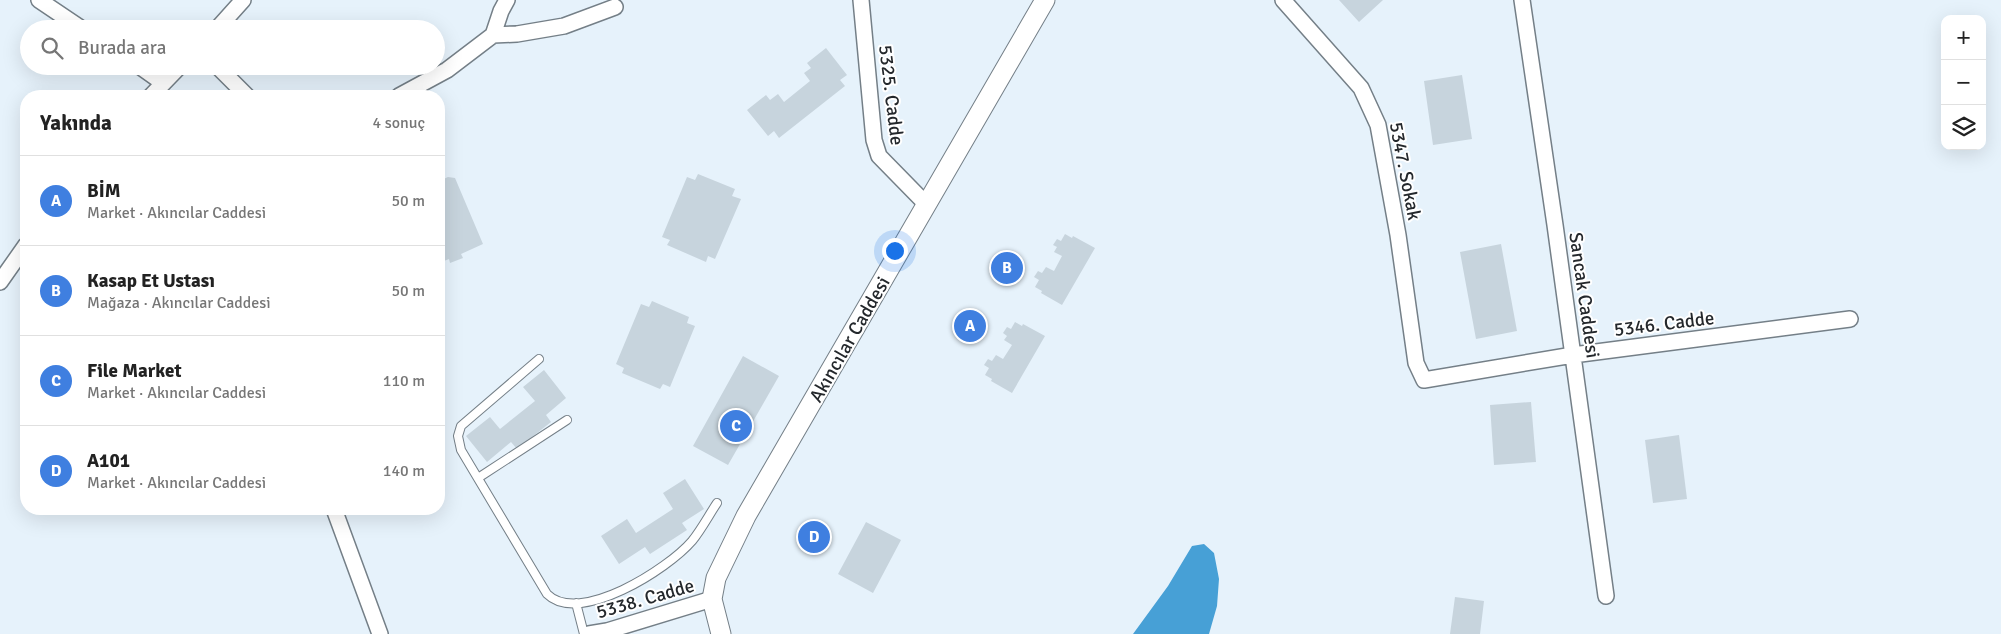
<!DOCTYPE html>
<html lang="tr">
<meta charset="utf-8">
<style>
:root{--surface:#fff;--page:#f2f2f2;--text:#222;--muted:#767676;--line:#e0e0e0;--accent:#b45309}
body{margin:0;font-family:Signika,sans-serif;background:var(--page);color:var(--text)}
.controls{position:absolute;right:15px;top:15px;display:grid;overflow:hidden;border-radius:10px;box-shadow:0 5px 20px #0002}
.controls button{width:45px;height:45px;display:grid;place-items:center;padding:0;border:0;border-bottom:1px solid var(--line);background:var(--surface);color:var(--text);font:25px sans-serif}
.you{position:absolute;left:894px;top:250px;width:18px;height:18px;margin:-12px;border:4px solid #fff;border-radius:50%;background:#1a73e8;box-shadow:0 0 0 8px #1a73e833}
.badge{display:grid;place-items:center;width:32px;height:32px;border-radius:50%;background:var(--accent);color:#fff;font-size:16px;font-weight:700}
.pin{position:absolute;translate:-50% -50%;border:2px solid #fff;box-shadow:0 1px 5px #0006}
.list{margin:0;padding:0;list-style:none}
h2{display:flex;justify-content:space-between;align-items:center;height:65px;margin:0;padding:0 20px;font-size:21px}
h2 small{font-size:16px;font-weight:400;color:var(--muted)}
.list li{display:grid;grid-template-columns:32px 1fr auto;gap:15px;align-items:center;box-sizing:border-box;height:90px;padding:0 20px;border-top:1px solid var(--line)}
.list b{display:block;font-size:19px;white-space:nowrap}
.list p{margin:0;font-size:16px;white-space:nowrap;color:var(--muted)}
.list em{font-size:16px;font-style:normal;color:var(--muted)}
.icon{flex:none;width:28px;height:28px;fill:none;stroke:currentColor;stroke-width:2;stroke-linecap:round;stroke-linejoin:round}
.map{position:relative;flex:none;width:2001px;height:634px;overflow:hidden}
.search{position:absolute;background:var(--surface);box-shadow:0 5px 20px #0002;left:20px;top:20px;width:425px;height:55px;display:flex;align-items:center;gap:12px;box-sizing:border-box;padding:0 18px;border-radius:28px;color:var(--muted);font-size:19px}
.panel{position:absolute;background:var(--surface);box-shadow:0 5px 20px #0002;left:20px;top:90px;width:425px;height:425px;border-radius:20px}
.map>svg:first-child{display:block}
.water{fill:#47a0d6}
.building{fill:#c7d4dd}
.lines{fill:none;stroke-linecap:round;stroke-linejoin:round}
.service-casing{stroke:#747f87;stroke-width:10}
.minor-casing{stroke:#747f87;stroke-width:18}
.tertiary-casing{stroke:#747f87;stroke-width:21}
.service{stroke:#fff;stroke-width:8}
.minor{stroke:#fff;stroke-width:15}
.tertiary{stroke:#fff;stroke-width:19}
.labels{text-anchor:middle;stroke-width:4;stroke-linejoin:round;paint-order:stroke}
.street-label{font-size:19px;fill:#24282c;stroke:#fff}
</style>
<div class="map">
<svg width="2001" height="634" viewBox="0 0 2001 634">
<rect width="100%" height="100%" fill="#e6f2fb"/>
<path class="water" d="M 1204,544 L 1214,553 L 1219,579 L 1217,606 L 1209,634 L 1133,634 L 1168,586 L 1192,546 Z"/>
<path class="building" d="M 1339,0 L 1383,0 L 1359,22 Z
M 826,48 L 847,75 L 840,80 L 845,86 L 779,138 L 774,131 L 768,136 L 747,110 L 766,95 L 770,100 L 778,94 L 784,102 L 810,81 L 804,73 L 811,68 L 807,63 Z
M 1462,75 L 1472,139 L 1433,145 L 1424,81 Z
M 698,174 L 735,189 L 732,196 L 741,199 L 715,259 L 708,256 L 706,262 L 667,245 L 670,240 L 662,237 L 687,177 L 695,180 Z
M 448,177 L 455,178 L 483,244 L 461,254 L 463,258 L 450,263 L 449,259 L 439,263 L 439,181 Z
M 1065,234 L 1072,238 L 1073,236 L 1095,248 L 1062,305 L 1041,293 L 1042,291 L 1035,287 L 1039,280 L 1034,277 L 1038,271 L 1042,273 L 1046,267 L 1054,271 L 1062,256 L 1054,252 L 1057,247 L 1053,245 L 1057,239 L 1061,241 Z
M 1501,244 L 1517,331 L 1476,339 L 1460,252 Z
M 652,301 L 689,317 L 687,323 L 695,326 L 670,387 L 663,384 L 660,389 L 622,373 L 624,368 L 616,364 L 641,304 L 649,307 Z
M 1015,322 L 1022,326 L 1023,324 L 1045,336 L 1012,393 L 991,381 L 992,379 L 985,375 L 989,368 L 984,365 L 988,359 L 992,361 L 996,355 L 1003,359 L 1012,345 L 1004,340 L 1007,336 L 1003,333 L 1007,327 L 1011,329 Z
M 743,356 L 779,376 L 728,465 L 693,446 Z
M 544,370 L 566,398 L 546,415 L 551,422 L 517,449 L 511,442 L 487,462 L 466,436 L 490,417 L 500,429 L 535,401 L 523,387 Z
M 1531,402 L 1536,462 L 1494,465 L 1490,405 Z
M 1679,435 L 1687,499 L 1653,503 L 1645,440 Z
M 685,479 L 704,509 L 682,523 L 687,530 L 650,554 L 645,547 L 619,564 L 601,536 L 627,519 L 636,533 L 673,509 L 663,493 Z
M 866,522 L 901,540 L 873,593 L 838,574 Z
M 1455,597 L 1484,601 L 1480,634 L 1450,634 Z"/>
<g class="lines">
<g class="service-casing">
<path id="service" d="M 539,359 L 461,426 L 458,436 L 461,450 L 547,594 C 579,626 668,569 692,541 C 701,530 709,515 717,503
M 478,478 L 567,420
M 576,603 L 584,634"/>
</g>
<g class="minor-casing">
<path id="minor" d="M 39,0 L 82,29
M 861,0 L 874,140 L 879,156 L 927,205
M 1283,0 L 1361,88 L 1378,125 L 1398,235 L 1416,363 L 1424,380 L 1573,355 L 1850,319
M 1522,0 L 1555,225 L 1606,596
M 217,29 L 243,0
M 493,35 L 501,11 L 507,0
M 139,66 L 163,83
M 217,66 L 247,96
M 151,96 L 180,66
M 399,96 L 447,70 L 493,35 L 517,34 L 564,26 L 615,7
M 0,282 L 26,245
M 334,509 L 380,634
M 589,634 L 607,631 L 712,599"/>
</g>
<g class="tertiary-casing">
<path id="tertiary" d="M 721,634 L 712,599 L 716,578 L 746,516 L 1045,0"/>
</g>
<use href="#service" class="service"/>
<use href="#minor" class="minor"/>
<use href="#tertiary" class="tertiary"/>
</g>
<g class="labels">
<g class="street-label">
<text transform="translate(892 95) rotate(83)" y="7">5325. Cadde</text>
<text transform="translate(1406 171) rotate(79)" y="7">5347. Sokak</text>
<text transform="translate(1585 295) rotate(82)" y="7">Sancak Caddesi</text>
<text transform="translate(1664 323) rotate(-7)" y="7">5346. Cadde</text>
<text transform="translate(849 339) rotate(-60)" y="7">Akıncılar Caddesi</text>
<text transform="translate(645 598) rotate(-16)" y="7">5338. Cadde</text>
</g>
</g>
</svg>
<div class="controls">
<button>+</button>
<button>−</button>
<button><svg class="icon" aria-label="layers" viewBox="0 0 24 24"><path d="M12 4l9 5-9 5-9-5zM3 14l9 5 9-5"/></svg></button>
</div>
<div class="you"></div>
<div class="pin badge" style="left:970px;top:326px;background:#3f7fe0">A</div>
<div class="pin badge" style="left:1007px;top:268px;background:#3f7fe0">B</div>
<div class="pin badge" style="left:736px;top:426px;background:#3f7fe0">C</div>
<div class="pin badge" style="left:814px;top:537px;background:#3f7fe0">D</div>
<div class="search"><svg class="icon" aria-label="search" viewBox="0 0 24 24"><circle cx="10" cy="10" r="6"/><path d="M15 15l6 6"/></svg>Burada ara</div>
<section class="panel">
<h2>Yakında<small>4 sonuç</small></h2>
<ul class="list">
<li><span class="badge" style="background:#3f7fe0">A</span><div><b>BİM</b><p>Market · Akıncılar Caddesi</p></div><em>50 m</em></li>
<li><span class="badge" style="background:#3f7fe0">B</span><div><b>Kasap Et Ustası</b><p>Mağaza · Akıncılar Caddesi</p></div><em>50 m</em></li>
<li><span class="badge" style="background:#3f7fe0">C</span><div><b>File Market</b><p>Market · Akıncılar Caddesi</p></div><em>110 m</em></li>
<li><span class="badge" style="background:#3f7fe0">D</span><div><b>A101</b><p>Market · Akıncılar Caddesi</p></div><em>140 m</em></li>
</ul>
</section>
</div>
